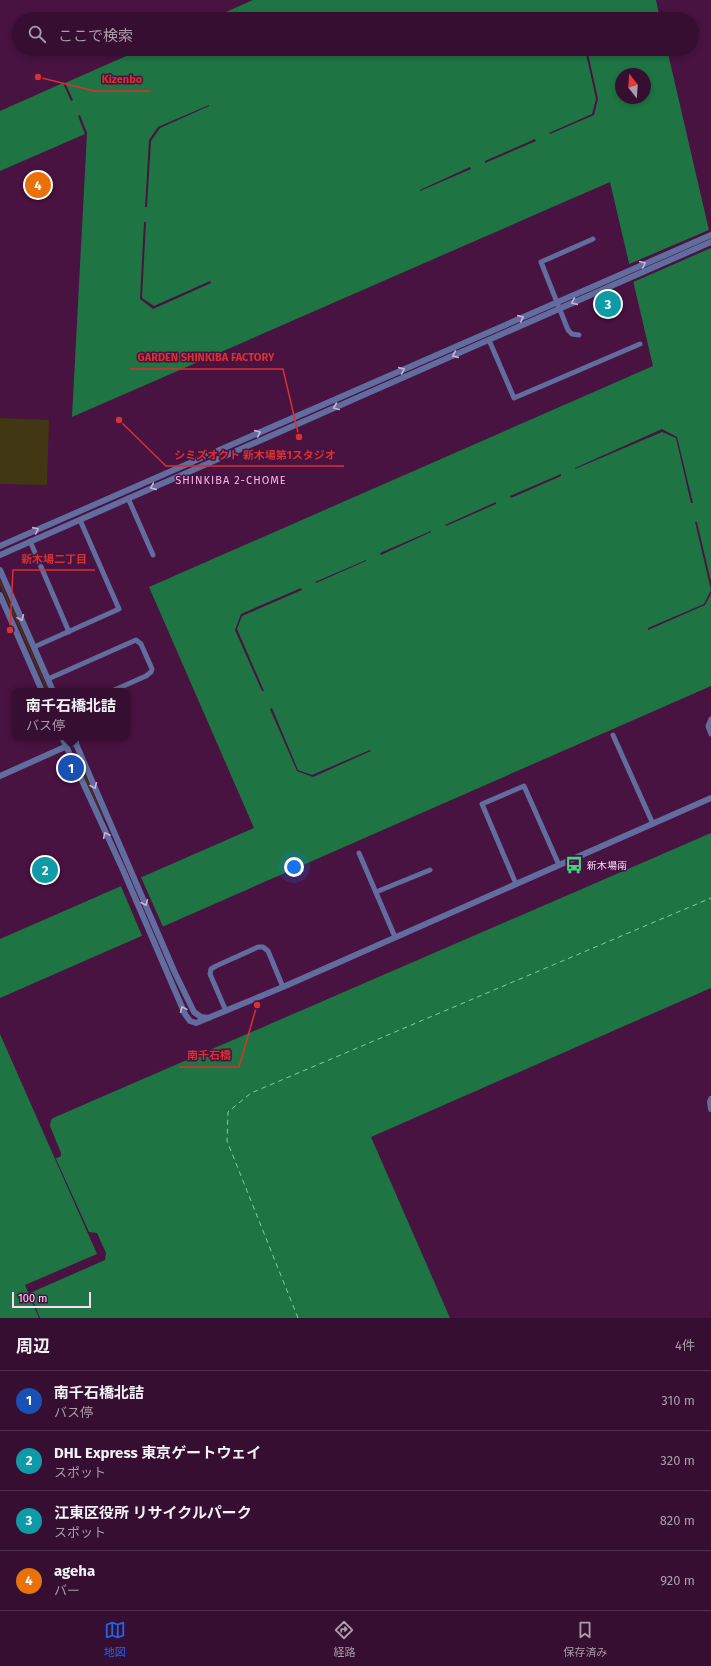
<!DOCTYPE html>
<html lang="ja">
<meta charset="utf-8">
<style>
:root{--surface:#360e31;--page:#3d1739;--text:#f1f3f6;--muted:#aa9cab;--line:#502e4d;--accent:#2563eb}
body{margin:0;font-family:"Fira Sans","Noto Sans JP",sans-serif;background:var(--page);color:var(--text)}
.compass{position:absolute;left:615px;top:68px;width:36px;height:36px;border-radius:50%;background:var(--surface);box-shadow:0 2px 6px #0003;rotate:343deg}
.scale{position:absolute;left:12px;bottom:10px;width:79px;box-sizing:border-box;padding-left:4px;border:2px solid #fcdaf4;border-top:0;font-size:11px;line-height:14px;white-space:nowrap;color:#fcdaf4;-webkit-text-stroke:3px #481241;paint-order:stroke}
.you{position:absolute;left:294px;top:867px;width:14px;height:14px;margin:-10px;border:3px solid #fff;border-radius:50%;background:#1a73e8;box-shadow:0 0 0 6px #1a73e833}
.badge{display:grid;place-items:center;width:26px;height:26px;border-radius:50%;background:var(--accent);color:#fff;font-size:13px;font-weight:700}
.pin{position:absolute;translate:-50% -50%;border:2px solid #fff;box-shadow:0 1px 4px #0006}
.popup{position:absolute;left:12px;top:688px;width:118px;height:52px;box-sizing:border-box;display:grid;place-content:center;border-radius:8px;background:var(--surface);filter:drop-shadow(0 1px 3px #0005);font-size:13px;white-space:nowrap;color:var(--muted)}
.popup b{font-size:15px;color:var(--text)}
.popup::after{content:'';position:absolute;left:50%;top:100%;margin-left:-8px;border:8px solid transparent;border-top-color:var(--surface)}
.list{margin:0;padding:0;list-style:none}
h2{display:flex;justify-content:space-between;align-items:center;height:52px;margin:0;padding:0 16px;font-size:17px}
h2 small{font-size:13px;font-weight:400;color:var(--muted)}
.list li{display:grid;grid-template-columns:26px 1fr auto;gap:12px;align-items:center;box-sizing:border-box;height:60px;padding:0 16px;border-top:1px solid var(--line)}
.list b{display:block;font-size:15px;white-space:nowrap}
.list p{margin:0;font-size:13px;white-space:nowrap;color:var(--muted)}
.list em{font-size:13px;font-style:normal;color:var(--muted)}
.icon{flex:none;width:22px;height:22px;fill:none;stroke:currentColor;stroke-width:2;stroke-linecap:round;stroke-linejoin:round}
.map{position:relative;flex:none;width:711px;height:1318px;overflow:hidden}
.search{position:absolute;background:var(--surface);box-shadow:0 2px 6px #0003;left:12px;right:12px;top:12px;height:44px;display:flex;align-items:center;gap:10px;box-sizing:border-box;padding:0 14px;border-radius:22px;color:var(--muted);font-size:15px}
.sheet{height:292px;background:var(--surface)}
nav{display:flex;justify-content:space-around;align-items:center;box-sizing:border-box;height:56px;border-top:1px solid var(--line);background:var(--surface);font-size:11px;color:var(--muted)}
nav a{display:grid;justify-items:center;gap:2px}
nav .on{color:var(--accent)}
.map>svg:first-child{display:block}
.green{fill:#413712}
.water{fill:#1e7543;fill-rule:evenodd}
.pier{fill:#481241}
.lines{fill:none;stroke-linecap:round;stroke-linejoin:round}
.ferry{stroke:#6ddb93;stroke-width:1;stroke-dasharray:5 4;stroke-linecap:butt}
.minor{stroke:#616d9e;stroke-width:5}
.tertiary{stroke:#616d9e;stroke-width:6}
.oneway{stroke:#c6b4d6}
.labels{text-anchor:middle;stroke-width:3;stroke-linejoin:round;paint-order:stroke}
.poi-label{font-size:10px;fill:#fcdaf4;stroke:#481241;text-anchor:start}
.neighbourhood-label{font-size:11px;letter-spacing:1px;fill:#f8b6eb;stroke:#481241}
.leader{fill:none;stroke:#d83132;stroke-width:1.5}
.callout-dot{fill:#d83132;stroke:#481241;stroke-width:1.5}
.callout-label{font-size:11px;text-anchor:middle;font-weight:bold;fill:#d83132;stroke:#481241;stroke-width:3;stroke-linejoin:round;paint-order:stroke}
</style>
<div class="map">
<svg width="711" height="1318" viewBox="0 0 711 1318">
<rect width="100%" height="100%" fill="#481241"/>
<path class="green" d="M 0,418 L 49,420 L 47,485 L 0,484 Z
M 0,580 L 49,691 L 47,691 L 0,585 Z
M 77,756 L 104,818 L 103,818 L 75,757 Z"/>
<path class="water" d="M 253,0 L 656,0 L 660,19 L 210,19 Z
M 142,49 L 667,49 L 711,239 L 711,686 L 0,998 L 0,939 L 254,828 L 149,587 L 653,366 L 610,182 L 72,417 L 87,133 L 80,115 L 78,116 L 85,134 L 0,171 L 0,111 L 63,83 L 71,101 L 73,100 L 65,83 ZM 621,74 L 645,74 L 645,98 L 621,98 Z
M 711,833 L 711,988 L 371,1137 L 450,1318 L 0,1318 L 0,1034 L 55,1159 L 61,1156 L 61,1153 L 50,1126 L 51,1120 L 53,1118 Z"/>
<path class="pier" d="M 585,49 L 587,49 L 598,99 L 594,115 L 550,134 L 549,133 L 592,114 L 596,99 Z
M 209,105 L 209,106 L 160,128 L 151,141 L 147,207 L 145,207 L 149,140 L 158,127 Z
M 535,139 L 536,141 L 485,163 L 485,161 Z
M 470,167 L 471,169 L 420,191 L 420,190 Z
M 144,222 L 146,222 L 142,298 L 154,306 L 210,281 L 211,283 L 153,309 L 140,299 Z
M 711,229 L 711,248 L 631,283 L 627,265 Z
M 662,429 L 677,437 L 693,503 L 691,503 L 676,438 L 662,432 L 575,469 L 575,468 Z
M 561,474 L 561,476 L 511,498 L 510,496 Z
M 496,502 L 496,504 L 446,526 L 445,525 Z
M 695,522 L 697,522 L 711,582 L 711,594 L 705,605 L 648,630 L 648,628 L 704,604 L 711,590 Z
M 431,531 L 431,532 L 381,555 L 380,553 Z
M 366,560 L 366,561 L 316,583 L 315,582 Z
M 301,588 L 302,590 L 242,616 L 237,629 L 264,691 L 262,691 L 235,630 L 241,614 Z
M 272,708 L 298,770 L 312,775 L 370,750 L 371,751 L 313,777 L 297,771 L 270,709 Z
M 140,875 L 164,929 L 143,938 L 120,884 Z
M 55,1159 L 56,1159 L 89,1232 L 97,1233 L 106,1253 L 105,1260 L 30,1293 L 40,1318 L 39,1318 L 25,1285 L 97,1254 Z"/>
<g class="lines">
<path class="ferry" d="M 298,1318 L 227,1141 L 228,1112 L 251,1093 L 711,898"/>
<path class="minor" d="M 579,335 L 572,334 L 568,330 L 541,262 L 593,239
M 489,340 L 514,398 L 640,344
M 128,498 L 153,555
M 30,541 L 69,632
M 34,647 L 119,609 L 80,520
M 48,679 L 136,640 L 141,644 L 152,669 L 151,672 L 146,676 L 112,691
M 711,719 L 708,726 L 711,734
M 613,735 L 653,824
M 359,853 L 395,937
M 516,884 L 482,804 L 524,786 L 559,865
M 376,892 L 430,870
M 226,1011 L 210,974 L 211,969 L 216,966 L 258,947 L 263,947 L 268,951 L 283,987"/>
<path class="tertiary" d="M 0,546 L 711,235
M 0,555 L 711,242
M 0,570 L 53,691
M 0,595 L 42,691
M 62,737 L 123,870 L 185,1014 L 190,1021 L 196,1023 L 283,987 L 711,798
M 73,737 L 175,973 L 194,1012 L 201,1017 L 209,1018
M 0,776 L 76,742
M 711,1099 L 710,1102 L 711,1109"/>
</g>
<defs><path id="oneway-chevron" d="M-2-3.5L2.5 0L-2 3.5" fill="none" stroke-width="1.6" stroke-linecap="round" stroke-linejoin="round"/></defs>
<g class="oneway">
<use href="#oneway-chevron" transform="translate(643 264) rotate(-24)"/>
<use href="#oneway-chevron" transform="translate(574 302) rotate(156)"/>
<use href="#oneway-chevron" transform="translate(521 318) rotate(-24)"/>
<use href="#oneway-chevron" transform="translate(455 355) rotate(156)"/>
<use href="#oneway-chevron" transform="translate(402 370) rotate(-24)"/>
<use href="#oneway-chevron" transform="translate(336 407) rotate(157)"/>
<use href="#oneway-chevron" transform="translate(258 433) rotate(-24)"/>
<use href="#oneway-chevron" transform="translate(153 487) rotate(156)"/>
<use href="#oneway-chevron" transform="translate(36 530) rotate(-24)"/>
<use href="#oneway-chevron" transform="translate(21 618) rotate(66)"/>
<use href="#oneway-chevron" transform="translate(94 786) rotate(67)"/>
<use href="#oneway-chevron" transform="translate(106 835) rotate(-115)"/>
<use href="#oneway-chevron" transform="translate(145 903) rotate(67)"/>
<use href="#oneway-chevron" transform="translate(183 1009) rotate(-114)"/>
</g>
<defs>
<g id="bus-bare" transform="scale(1.38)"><path d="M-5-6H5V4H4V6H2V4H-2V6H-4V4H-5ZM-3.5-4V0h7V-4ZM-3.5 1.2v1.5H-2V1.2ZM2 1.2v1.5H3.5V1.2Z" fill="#3cd77e" stroke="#481241" stroke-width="2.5" paint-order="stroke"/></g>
</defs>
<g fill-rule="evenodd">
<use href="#bus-bare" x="574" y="865"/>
</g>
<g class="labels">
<g class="poi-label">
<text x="587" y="869">新木場南</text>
</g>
<g class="neighbourhood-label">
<text x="231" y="484">SHINKIBA 2-CHOME</text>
</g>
</g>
<path class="leader" d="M38 77L94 91H151M299 437L283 369H130M119 420L166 466H344M10 630L13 570H95M257 1005L239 1067H179"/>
<g class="callout-dot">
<circle cx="38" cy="77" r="4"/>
<circle cx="299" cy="437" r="4"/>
<circle cx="119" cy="420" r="4"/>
<circle cx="10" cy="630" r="4"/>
<circle cx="257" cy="1005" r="4"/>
</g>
<g class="callout-label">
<text x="122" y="83">Kizenbo</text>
<text x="206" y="361">GARDEN SHINKIBA FACTORY</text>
<text x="255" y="459">シミズオクト 新木場第1スタジオ</text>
<text x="54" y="563">新木場二丁目</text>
<text x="209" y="1059">南千石橋</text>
</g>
</svg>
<svg class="compass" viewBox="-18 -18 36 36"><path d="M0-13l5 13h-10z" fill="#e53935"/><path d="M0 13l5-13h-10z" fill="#aa9cab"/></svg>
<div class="scale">100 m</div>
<div class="you"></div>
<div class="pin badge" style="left:71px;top:768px;background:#1a4fb4">1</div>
<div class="popup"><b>南千石橋北詰</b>バス停</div>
<div class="pin badge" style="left:45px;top:870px;background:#0f9aa8">2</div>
<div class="pin badge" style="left:608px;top:304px;background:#0f9aa8">3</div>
<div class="pin badge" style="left:38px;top:185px;background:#e8710a">4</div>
<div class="search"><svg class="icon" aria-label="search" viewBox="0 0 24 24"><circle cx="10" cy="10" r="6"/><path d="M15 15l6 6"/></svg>ここで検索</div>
</div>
<section class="sheet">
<h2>周辺<small>4件</small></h2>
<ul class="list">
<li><span class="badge" style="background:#1a4fb4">1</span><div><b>南千石橋北詰</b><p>バス停</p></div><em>310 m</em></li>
<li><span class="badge" style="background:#0f9aa8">2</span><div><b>DHL Express 東京ゲートウェイ</b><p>スポット</p></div><em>320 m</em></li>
<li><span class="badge" style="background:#0f9aa8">3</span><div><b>江東区役所 リサイクルパーク</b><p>スポット</p></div><em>820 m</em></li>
<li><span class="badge" style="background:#e8710a">4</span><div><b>ageha</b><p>バー</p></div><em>920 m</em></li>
</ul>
</section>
<nav>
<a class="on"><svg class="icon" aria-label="map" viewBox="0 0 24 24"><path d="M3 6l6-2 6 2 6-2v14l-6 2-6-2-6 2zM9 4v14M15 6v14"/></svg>地図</a>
<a><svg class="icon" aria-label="directions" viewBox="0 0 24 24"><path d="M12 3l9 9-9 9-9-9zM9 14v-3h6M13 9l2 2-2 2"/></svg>経路</a>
<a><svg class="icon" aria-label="saved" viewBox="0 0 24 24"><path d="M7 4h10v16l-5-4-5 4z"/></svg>保存済み</a>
</nav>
